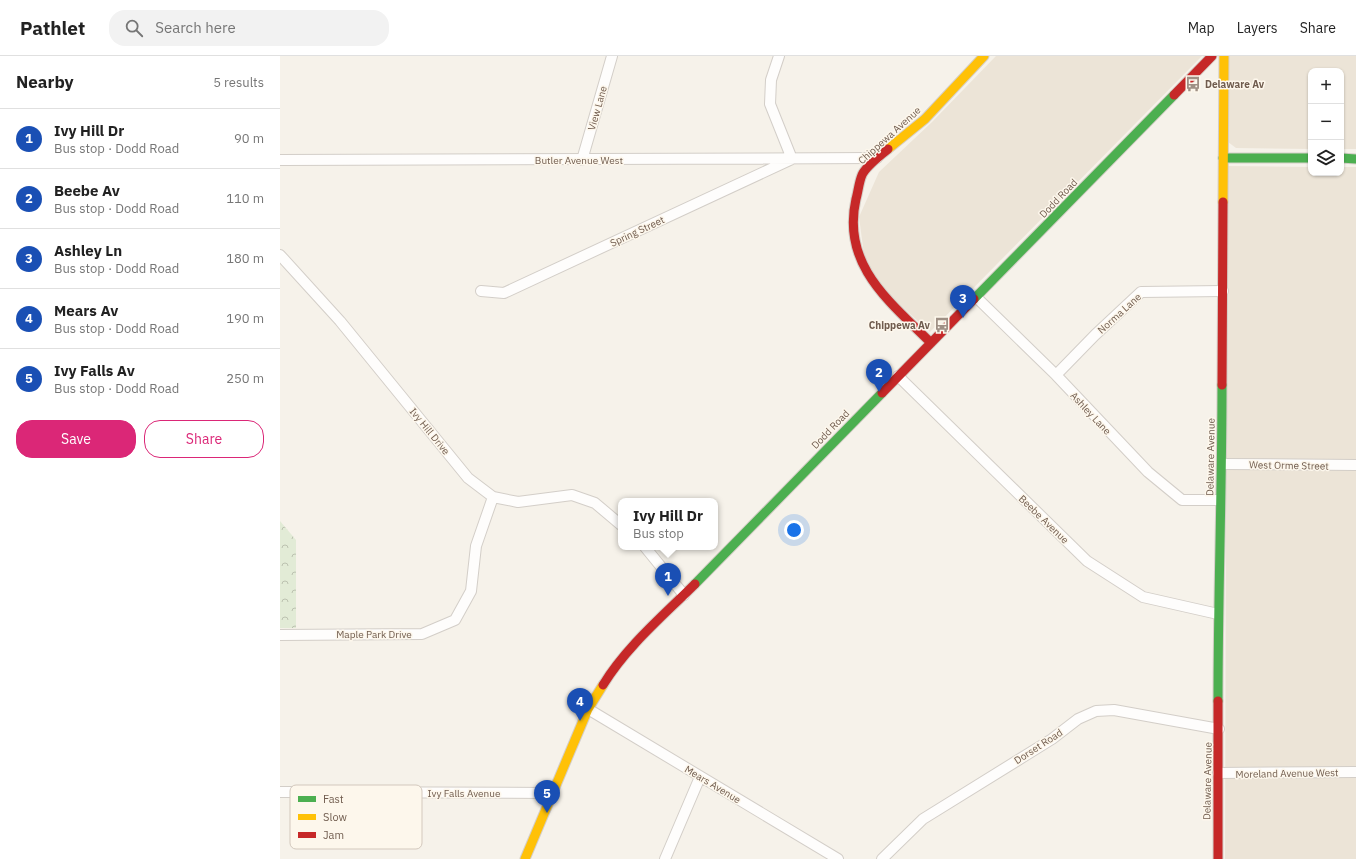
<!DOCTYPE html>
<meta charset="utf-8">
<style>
:root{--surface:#fff;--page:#f2f2f2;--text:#222;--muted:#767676;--line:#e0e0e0;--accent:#db2777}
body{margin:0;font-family:"IBM Plex Sans",sans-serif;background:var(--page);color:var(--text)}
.controls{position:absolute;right:12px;top:12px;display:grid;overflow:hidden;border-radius:8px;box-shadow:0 1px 3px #0004}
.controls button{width:36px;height:36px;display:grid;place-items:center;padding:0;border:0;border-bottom:1px solid var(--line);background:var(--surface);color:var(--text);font:20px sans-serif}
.you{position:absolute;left:514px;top:474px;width:14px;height:14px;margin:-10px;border:3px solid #fff;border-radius:50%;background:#1a73e8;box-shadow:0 0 0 6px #1a73e833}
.badge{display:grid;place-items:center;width:26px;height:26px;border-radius:50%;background:var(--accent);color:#fff;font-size:13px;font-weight:700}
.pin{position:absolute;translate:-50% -33px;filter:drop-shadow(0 1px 2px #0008)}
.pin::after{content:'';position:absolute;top:21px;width:14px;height:12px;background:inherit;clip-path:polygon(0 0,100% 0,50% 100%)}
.popup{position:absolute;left:338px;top:442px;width:100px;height:52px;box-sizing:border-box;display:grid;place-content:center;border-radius:8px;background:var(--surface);filter:drop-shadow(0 1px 3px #0005);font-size:13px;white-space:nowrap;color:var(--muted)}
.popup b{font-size:15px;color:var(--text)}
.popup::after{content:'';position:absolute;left:50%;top:100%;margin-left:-8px;border:8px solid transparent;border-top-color:var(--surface)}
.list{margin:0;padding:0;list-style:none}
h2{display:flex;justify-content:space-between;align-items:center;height:52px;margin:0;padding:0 16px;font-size:17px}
h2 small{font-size:13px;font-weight:400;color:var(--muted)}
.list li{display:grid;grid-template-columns:26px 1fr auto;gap:12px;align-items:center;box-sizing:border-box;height:60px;padding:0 16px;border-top:1px solid var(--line)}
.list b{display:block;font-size:15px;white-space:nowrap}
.list p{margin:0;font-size:13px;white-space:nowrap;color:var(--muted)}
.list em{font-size:13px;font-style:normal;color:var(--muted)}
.actions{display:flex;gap:8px;padding:12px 16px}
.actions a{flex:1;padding:9px 0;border:1px solid var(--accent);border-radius:16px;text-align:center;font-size:14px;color:var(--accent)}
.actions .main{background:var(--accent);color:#fff}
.icon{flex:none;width:22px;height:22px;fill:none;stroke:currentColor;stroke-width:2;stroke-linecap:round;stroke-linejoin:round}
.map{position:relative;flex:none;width:1076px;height:803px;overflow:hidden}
header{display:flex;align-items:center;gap:24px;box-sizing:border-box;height:56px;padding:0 20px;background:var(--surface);border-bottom:1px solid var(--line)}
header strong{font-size:19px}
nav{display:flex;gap:22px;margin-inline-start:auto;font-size:14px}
.search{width:280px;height:36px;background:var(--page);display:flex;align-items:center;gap:10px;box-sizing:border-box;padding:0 14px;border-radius:16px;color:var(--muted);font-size:15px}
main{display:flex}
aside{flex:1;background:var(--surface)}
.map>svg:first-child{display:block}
.residential{fill:#ece4d7}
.park{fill:url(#park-crowns)}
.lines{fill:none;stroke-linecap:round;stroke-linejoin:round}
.street-casing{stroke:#d3cec8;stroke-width:12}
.fast-casing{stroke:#d4cec7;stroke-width:11}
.slow-casing{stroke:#d4cec7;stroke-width:11}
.jam-casing{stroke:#d4cec7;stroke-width:11}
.street{stroke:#fefdfc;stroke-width:10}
.fast{stroke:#4caf50;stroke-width:9}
.slow{stroke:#ffc107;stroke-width:9}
.jam{stroke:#c62828;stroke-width:9}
.labels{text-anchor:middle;stroke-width:3;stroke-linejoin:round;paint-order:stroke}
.poi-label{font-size:10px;font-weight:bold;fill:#705c4e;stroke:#fdf7ec;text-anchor:start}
.street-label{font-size:10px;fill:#705c4e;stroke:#fdf7ec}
.key{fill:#fdf7ec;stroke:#d3c8bd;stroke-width:1}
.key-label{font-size:11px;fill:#705c4e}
</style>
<header>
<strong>Pathlet</strong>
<div class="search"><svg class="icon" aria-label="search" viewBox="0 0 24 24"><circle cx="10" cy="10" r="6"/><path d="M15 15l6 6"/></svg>Search here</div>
<nav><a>Map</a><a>Layers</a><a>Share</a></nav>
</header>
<main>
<aside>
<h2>Nearby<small>5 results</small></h2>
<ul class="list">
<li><span class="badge" style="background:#1a4fb4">1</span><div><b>Ivy Hill Dr</b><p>Bus stop · Dodd Road</p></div><em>90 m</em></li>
<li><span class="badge" style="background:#1a4fb4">2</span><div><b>Beebe Av</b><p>Bus stop · Dodd Road</p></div><em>110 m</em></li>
<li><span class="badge" style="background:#1a4fb4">3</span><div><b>Ashley Ln</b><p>Bus stop · Dodd Road</p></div><em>180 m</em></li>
<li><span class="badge" style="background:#1a4fb4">4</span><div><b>Mears Av</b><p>Bus stop · Dodd Road</p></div><em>190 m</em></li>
<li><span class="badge" style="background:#1a4fb4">5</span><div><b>Ivy Falls Av</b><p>Bus stop · Dodd Road</p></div><em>250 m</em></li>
</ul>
<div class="actions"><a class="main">Save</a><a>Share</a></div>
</aside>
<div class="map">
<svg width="1076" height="803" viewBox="0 0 1076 803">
<defs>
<pattern id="park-crowns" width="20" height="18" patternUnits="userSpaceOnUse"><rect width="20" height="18" fill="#e2ebd6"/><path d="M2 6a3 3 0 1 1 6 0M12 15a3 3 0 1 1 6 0" fill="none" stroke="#bcc2b0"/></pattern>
</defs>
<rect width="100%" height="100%" fill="#f6f2ea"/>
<path class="residential" d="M 716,0 L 922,0 L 650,276 L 607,237 L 585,206 L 579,161 L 599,116 L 652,66 Z
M 948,0 L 1076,0 L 1076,93 L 1061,93 L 1061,15 L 1031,15 L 1031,93 L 956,92 L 948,86 Z
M 947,110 L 1031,111 L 1031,117 L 1061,117 L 1061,111 L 1076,111 L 1076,803 L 945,803 Z"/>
<path class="park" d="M 0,465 L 16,484 L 16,572 L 0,572 Z"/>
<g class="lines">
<g class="street-casing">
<path id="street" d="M 0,104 L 597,102
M 302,104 L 332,0
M 0,199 L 60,265 L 188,422 L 213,441 L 238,446 L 292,439 L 315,447 L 341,469
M 201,235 L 224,237 L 512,103 L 490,48 L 491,24 L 499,0
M 696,241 L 776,319 L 868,416 L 902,444 L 940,444
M 776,319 L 815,279 L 861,236 L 943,235
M 618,320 L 807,505 L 863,541 L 938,558
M 942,408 L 1076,409
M 365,491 L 404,539
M 0,579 L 142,578 L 175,564 L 191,535 L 196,490 L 213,441
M 308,653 L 558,803
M 938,717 L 1076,716
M 0,736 L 272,737
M 385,803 L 420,721
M 602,803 L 643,763 L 772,683 L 798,663 L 816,655 L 834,654 L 939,673"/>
</g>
<g class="fast-casing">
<path id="fast" d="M 943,102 L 1031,102
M 1061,102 L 1076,103
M 694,243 L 894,39
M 415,528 L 602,337
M 938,645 C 938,540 942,434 942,329"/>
</g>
<g class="slow-casing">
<path id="slow" d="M 608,93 L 645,63 L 704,0
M 943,146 L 944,0
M 245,803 L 308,653 L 323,629"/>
</g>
<g class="jam-casing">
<path id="jam" d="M 894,39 L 932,0
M 608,93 C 600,100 586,110 582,119 C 579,126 578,136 576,143 C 561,209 610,246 651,287
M 942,329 L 943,146
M 602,337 L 694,243
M 323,629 C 347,590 383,560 415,528
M 938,645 L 938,803"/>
</g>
<use href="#street" class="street"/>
<use href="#fast" class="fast"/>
<use href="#slow" class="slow"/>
<use href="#jam" class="jam"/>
</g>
<defs>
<g id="bus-bare" transform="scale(1.2)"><path d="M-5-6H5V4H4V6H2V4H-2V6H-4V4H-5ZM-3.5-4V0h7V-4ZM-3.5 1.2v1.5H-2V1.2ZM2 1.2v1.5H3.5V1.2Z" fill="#9f9085" stroke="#fdf7ec" stroke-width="2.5" paint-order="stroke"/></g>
</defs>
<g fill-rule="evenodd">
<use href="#bus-bare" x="913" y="28"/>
<use href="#bus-bare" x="662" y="269"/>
</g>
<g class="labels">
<g class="poi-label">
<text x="925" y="32">Delaware Av</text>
<text x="650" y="273" text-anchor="end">Chippewa Av</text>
</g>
<g class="street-label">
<text transform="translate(317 52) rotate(-74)" y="4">View Lane</text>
<text transform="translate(609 79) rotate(-42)" y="4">Chippewa Avenue</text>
<text x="299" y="108">Butler Avenue West</text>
<text transform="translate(778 142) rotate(-46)" y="4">Dodd Road</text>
<text transform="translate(357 175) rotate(-25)" y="4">Spring Street</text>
<text transform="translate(839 257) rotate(-42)" y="4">Norma Lane</text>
<text transform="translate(811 357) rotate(47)" y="4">Ashley Lane</text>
<text transform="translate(550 373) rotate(-46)" y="4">Dodd Road</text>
<text transform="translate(150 375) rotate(51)" y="4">Ivy Hill Drive</text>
<text transform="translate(930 401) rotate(-89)" y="4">Delaware Avenue</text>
<text transform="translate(1009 409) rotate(1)" y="4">West Orme Street</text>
<text transform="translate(764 463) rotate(44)" y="4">Beebe Avenue</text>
<text x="94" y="582">Maple Park Drive</text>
<text transform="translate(758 690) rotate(-33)" y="4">Dorset Road</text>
<text transform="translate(1007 717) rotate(-1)" y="4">Moreland Avenue West</text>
<text transform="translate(927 725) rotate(-89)" y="4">Delaware Avenue</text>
<text transform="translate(433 728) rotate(31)" y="4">Mears Avenue</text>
<text x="184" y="741">Ivy Falls Avenue</text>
</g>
</g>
<rect x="10" y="729" width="132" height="64" rx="6" class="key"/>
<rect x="18" y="740" width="18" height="6" fill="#4caf50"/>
<rect x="18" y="758" width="18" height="6" fill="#ffc107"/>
<rect x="18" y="776" width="18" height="6" fill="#c62828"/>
<g class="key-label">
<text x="43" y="747">Fast</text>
<text x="43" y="765">Slow</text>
<text x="43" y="783">Jam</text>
</g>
</svg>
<div class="controls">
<button>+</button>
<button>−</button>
<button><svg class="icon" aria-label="layers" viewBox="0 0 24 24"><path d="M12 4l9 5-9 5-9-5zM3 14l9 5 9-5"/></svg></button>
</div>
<div class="you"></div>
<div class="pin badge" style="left:388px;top:540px;background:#1a4fb4">1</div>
<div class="popup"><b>Ivy Hill Dr</b>Bus stop</div>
<div class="pin badge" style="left:599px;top:336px;background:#1a4fb4">2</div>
<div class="pin badge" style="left:683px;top:262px;background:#1a4fb4">3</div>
<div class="pin badge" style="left:300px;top:665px;background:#1a4fb4">4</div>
<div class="pin badge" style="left:267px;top:757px;background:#1a4fb4">5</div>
</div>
</main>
